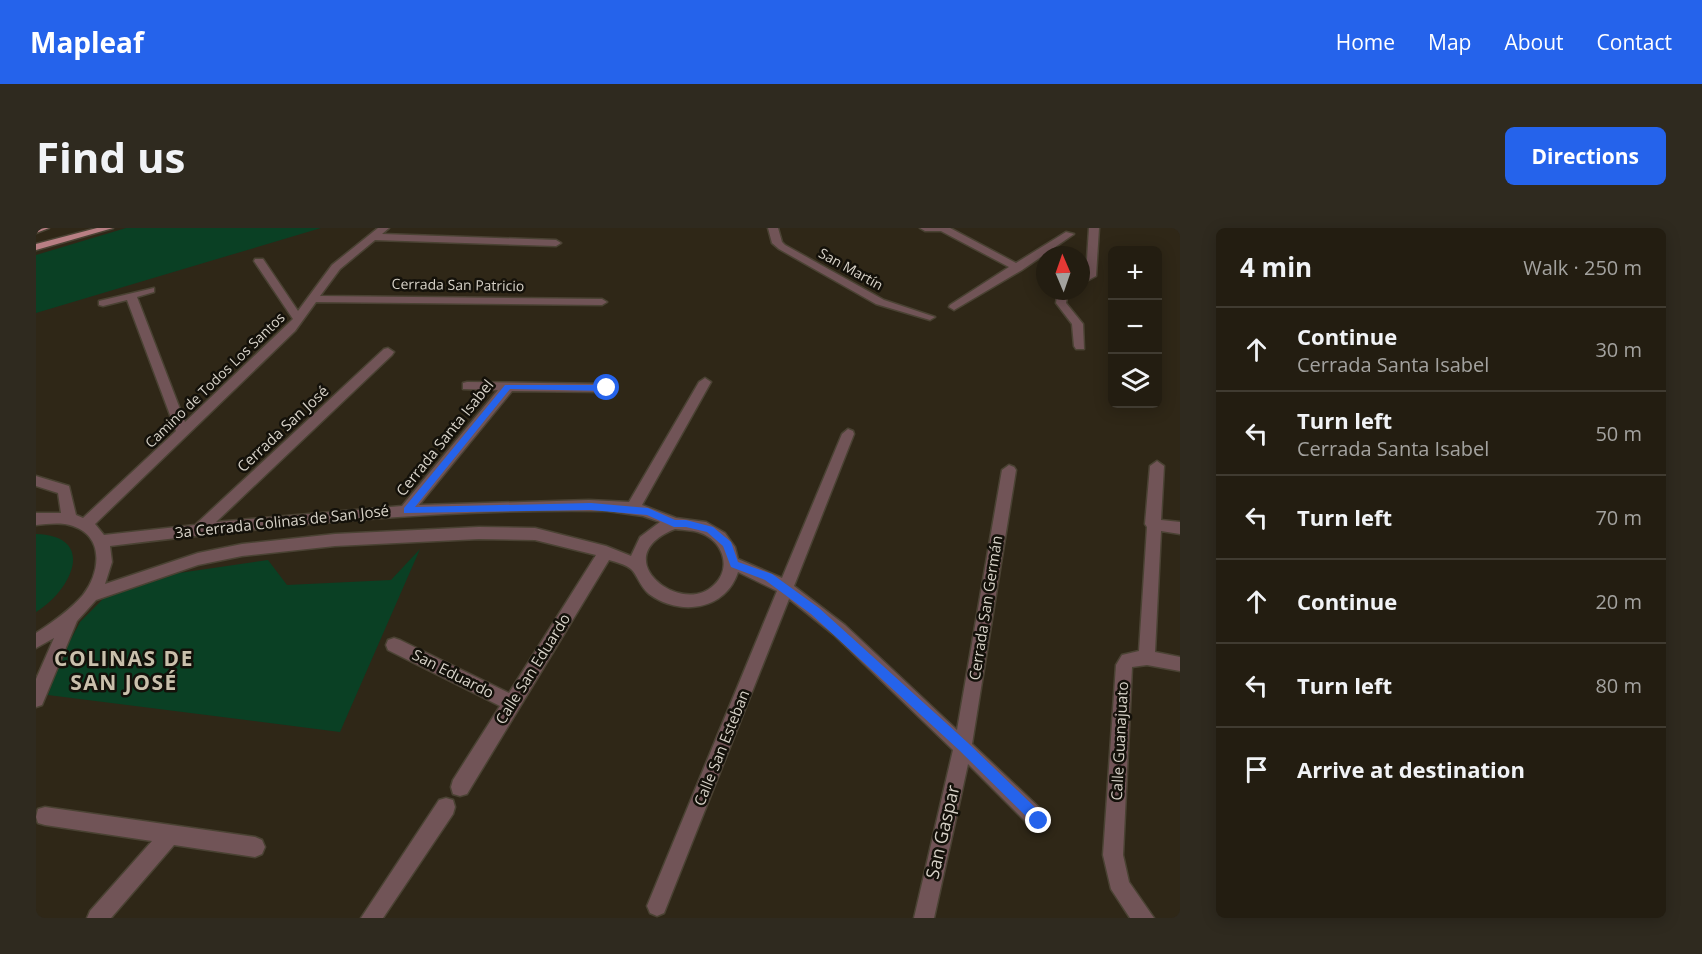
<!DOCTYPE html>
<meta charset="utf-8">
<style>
:root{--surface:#231d11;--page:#2f2a1f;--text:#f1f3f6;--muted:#a3a29f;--line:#403b31;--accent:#2563eb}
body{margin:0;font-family:"Open Sans",sans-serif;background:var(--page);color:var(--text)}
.controls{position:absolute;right:18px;top:18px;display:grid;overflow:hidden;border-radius:9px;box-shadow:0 3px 15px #0003}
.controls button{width:54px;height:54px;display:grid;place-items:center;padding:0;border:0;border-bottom:2px solid var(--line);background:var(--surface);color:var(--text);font:30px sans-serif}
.compass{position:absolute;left:1000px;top:18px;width:54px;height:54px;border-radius:50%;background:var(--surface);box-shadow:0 3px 15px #0003;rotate:358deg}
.stop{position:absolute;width:18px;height:18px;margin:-14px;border:4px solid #2563eb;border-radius:50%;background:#fff}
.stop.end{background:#2563eb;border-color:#fff;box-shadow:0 2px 6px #0008}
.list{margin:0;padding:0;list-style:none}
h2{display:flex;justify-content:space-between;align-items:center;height:78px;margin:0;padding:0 24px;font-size:26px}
h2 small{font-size:20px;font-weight:400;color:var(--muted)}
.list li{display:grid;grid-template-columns:39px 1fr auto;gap:18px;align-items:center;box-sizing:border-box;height:84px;padding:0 24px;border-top:2px solid var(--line)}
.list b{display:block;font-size:22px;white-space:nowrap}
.list p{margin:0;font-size:20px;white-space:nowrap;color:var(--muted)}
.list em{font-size:20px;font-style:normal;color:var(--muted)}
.icon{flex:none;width:33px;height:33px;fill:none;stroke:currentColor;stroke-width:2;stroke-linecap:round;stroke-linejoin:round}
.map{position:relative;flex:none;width:1144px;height:690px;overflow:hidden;border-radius:9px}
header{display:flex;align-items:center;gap:36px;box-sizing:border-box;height:84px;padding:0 30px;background:var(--accent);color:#fff}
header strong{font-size:28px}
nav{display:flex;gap:33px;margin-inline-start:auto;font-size:21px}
.intro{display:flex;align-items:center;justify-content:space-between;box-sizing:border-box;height:144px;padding:0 36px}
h1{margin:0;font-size:42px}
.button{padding:15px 27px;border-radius:9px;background:var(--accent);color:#fff;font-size:21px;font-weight:700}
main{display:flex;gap:36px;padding:0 36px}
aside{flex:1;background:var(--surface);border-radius:9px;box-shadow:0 3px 15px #0003}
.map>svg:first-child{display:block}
.green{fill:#0a4024}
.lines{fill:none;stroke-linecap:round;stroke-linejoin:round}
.minor-casing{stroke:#4a4233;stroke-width:3}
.major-casing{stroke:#4a4233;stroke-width:3}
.minor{fill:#715457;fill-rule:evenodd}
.major{fill:#b87f84;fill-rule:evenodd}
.route{fill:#2563eb}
.labels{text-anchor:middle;stroke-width:5;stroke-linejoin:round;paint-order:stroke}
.far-street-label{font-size:14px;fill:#d7d2c8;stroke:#14110a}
.street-label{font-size:15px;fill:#d7d2c8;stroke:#14110a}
.near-street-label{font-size:18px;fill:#d7d2c8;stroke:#14110a}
.district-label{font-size:21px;font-weight:bold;letter-spacing:1.5px;fill:#cac0ac;stroke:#14110a}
</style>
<header>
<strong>Mapleaf</strong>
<nav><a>Home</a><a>Map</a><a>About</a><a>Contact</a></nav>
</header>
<div class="intro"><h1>Find us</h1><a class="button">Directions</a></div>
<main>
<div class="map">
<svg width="1144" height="690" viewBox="0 0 1144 690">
<rect width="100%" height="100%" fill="#2f2717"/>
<path class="green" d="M 90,0 L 285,0 L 0,85 L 0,27 Z
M 0,306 C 62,308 35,363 0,384 Z
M 384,321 L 304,504 L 12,467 L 25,430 L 44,394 L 68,370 L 143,345 L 232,332 L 251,357 L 355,352 Z"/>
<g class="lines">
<g class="minor-casing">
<path id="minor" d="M 342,0 L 353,0 L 346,6 L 520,12 L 525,15 L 520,18 L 339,12 L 304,41 L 284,68 L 566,71 L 571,74 L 566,77 L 280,74 L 259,103 L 59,296 L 68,307 L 159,297 L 348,121 L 352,120 L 358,124 L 356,127 L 180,294 L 366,278 L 462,162 L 427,161 L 427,155 L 431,154 L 571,156 L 577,160 L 571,164 L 476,163 L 383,277 L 553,272 L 593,274 L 663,154 L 669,150 L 675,154 L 606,277 L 640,290 L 670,294 L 689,305 L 699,319 L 702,331 L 746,350 L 806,206 L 812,201 L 817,203 L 818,206 L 758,358 L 809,397 L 921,502 L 966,242 L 973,237 L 978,239 L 980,242 L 936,516 L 1010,586 L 1012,593 L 1010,600 L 1003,602 L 996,600 L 932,536 L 898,690 L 878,690 L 917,522 L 798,407 L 753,371 L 628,685 L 621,688 L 614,685 L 611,678 L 741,363 L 702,344 C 690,382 644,389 613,366 C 604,359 601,346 595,341 C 589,336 580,334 573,332 L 431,566 L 424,568 L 417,566 L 415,559 L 417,552 L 464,478 L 352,422 L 350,417 L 352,412 L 358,410 L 364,412 L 473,465 L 560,327 L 499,312 L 443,311 L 299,318 L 206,328 L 162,337 L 60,372 L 41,393 L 6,477 L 0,479 L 0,451 L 18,410 L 0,420 L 0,405 C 17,394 34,382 47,367 C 64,345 69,309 37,298 C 25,294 12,296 0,297 L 0,285 L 25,285 L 22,265 L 0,258 L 0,248 L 33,258 L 40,287 L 47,290 L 140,203 L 91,72 L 67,78 L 63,77 L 63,73 L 118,60 L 118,64 L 101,69 L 149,194 L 257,91 L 218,33 L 219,31 L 227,31 L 262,83 L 296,37 ZM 571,283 L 607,288 L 624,294 L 604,309 L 595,328 L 570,318 L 499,300 L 443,299 L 299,306 L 206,316 L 162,325 L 69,356 L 76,334 L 74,318 C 239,298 405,280 571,283 ZM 639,301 C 646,302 655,302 662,304 C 686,311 697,339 678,357 C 645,390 568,329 639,301 Z
M 732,0 L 742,0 L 746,14 L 749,17 L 848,72 L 899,89 L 894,92 L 840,76 L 743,21 L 736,15 Z
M 884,0 L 914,0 L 980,35 L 1030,4 L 1038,6 L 986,42 L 918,82 L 913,79 L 914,77 L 973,39 L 905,3 L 889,3 Z
M 1053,0 L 1063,0 L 1060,48 L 1045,56 L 1045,49 L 1050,47 Z
M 1022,63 L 1032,63 L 1030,75 L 1047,96 L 1048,121 L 1040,121 L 1038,118 L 1036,96 L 1020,75 Z
M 1121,233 L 1128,238 L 1125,292 L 1144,294 L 1144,306 L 1125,303 L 1119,424 L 1144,429 L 1144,443 L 1111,437 L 1096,439 L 1087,627 L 1093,654 L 1118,690 L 1094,690 L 1075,661 L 1067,627 L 1080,437 L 1086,427 L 1103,423 L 1111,299 L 1109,296 L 1114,238 Z
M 410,570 L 417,572 L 419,579 L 417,586 L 347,690 L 325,690 L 403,572 Z
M 9,579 L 219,609 L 226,612 L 229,619 L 226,626 L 219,629 L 138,617 L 75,690 L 51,690 L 54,683 L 116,613 L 9,597 L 2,595 L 0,589 L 2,581 Z"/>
</g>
<g class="major-casing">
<path id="major" d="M 0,0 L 13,0 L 0,5 Z
M 61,0 L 77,0 L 0,22 L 0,16 Z"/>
</g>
<use href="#minor" class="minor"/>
<use href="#major" class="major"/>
</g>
<path class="route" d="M 469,157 L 571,157 L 575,160 L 571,163 L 474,161 L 379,279 L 555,275 L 612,280 L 639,292 L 650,292 L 677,299 L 695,314 L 702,334 L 736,346 L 783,380 L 931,514 L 1008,588 L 1008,597 L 999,597 L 923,522 L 775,386 L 729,352 L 695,339 L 687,318 L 671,304 L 650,299 L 638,299 L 611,287 L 555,282 L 368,285 L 368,280 Z"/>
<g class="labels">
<g class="far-street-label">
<text transform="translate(815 41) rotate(29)" y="5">San Martín</text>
<text transform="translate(422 57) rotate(1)" y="5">Cerrada San Patricio</text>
<text transform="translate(179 152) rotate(-44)" y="5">Camino de Todos Los Santos</text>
</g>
<g class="street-label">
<text transform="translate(247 201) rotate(-43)" y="5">Cerrada San José</text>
<text transform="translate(409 210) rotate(-51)" y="5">Cerrada Santa Isabel</text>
<text transform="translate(246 294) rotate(-6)" y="5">3a Cerrada Colinas de San José</text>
<text transform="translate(950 380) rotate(-81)" y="5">Cerrada San Germán</text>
<text transform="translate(497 441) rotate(-58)" y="5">Calle San Eduardo</text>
<text transform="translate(417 446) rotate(27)" y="5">San Eduardo</text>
<text transform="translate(1084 513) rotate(-87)" y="5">Calle Guanajuato</text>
<text transform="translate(686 520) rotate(-68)" y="5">Calle San Esteban</text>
</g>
<g class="near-street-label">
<text transform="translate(907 604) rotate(-77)" y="6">San Gaspar</text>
</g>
<g class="district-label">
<text x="88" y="438">COLINAS DE<tspan x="88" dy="24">SAN JOSÉ</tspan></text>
</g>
</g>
</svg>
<div class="controls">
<button>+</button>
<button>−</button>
<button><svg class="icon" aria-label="layers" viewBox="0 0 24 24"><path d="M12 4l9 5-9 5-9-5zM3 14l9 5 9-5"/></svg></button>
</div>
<svg class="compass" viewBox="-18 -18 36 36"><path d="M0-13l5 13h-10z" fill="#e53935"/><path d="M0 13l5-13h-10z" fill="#a3a29f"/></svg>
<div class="stop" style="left:571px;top:160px"></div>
<div class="stop end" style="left:1003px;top:593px"></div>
</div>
<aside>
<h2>4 min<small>Walk · 250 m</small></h2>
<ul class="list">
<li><svg class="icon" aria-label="ahead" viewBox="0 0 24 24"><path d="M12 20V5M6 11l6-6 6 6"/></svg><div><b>Continue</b><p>Cerrada Santa Isabel</p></div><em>30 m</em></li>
<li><svg class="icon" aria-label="left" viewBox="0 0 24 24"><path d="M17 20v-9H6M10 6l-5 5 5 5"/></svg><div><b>Turn left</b><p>Cerrada Santa Isabel</p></div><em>50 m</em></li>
<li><svg class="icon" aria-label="left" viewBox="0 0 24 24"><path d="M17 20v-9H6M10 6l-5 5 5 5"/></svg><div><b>Turn left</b></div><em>70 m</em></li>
<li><svg class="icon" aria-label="ahead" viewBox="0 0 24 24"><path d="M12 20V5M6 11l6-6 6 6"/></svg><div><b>Continue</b></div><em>20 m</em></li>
<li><svg class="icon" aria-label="left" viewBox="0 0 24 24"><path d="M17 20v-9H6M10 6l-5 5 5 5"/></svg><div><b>Turn left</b></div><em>80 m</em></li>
<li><svg class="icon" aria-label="arrive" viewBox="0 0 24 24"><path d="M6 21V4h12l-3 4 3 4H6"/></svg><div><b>Arrive at destination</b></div></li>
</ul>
</aside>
</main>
